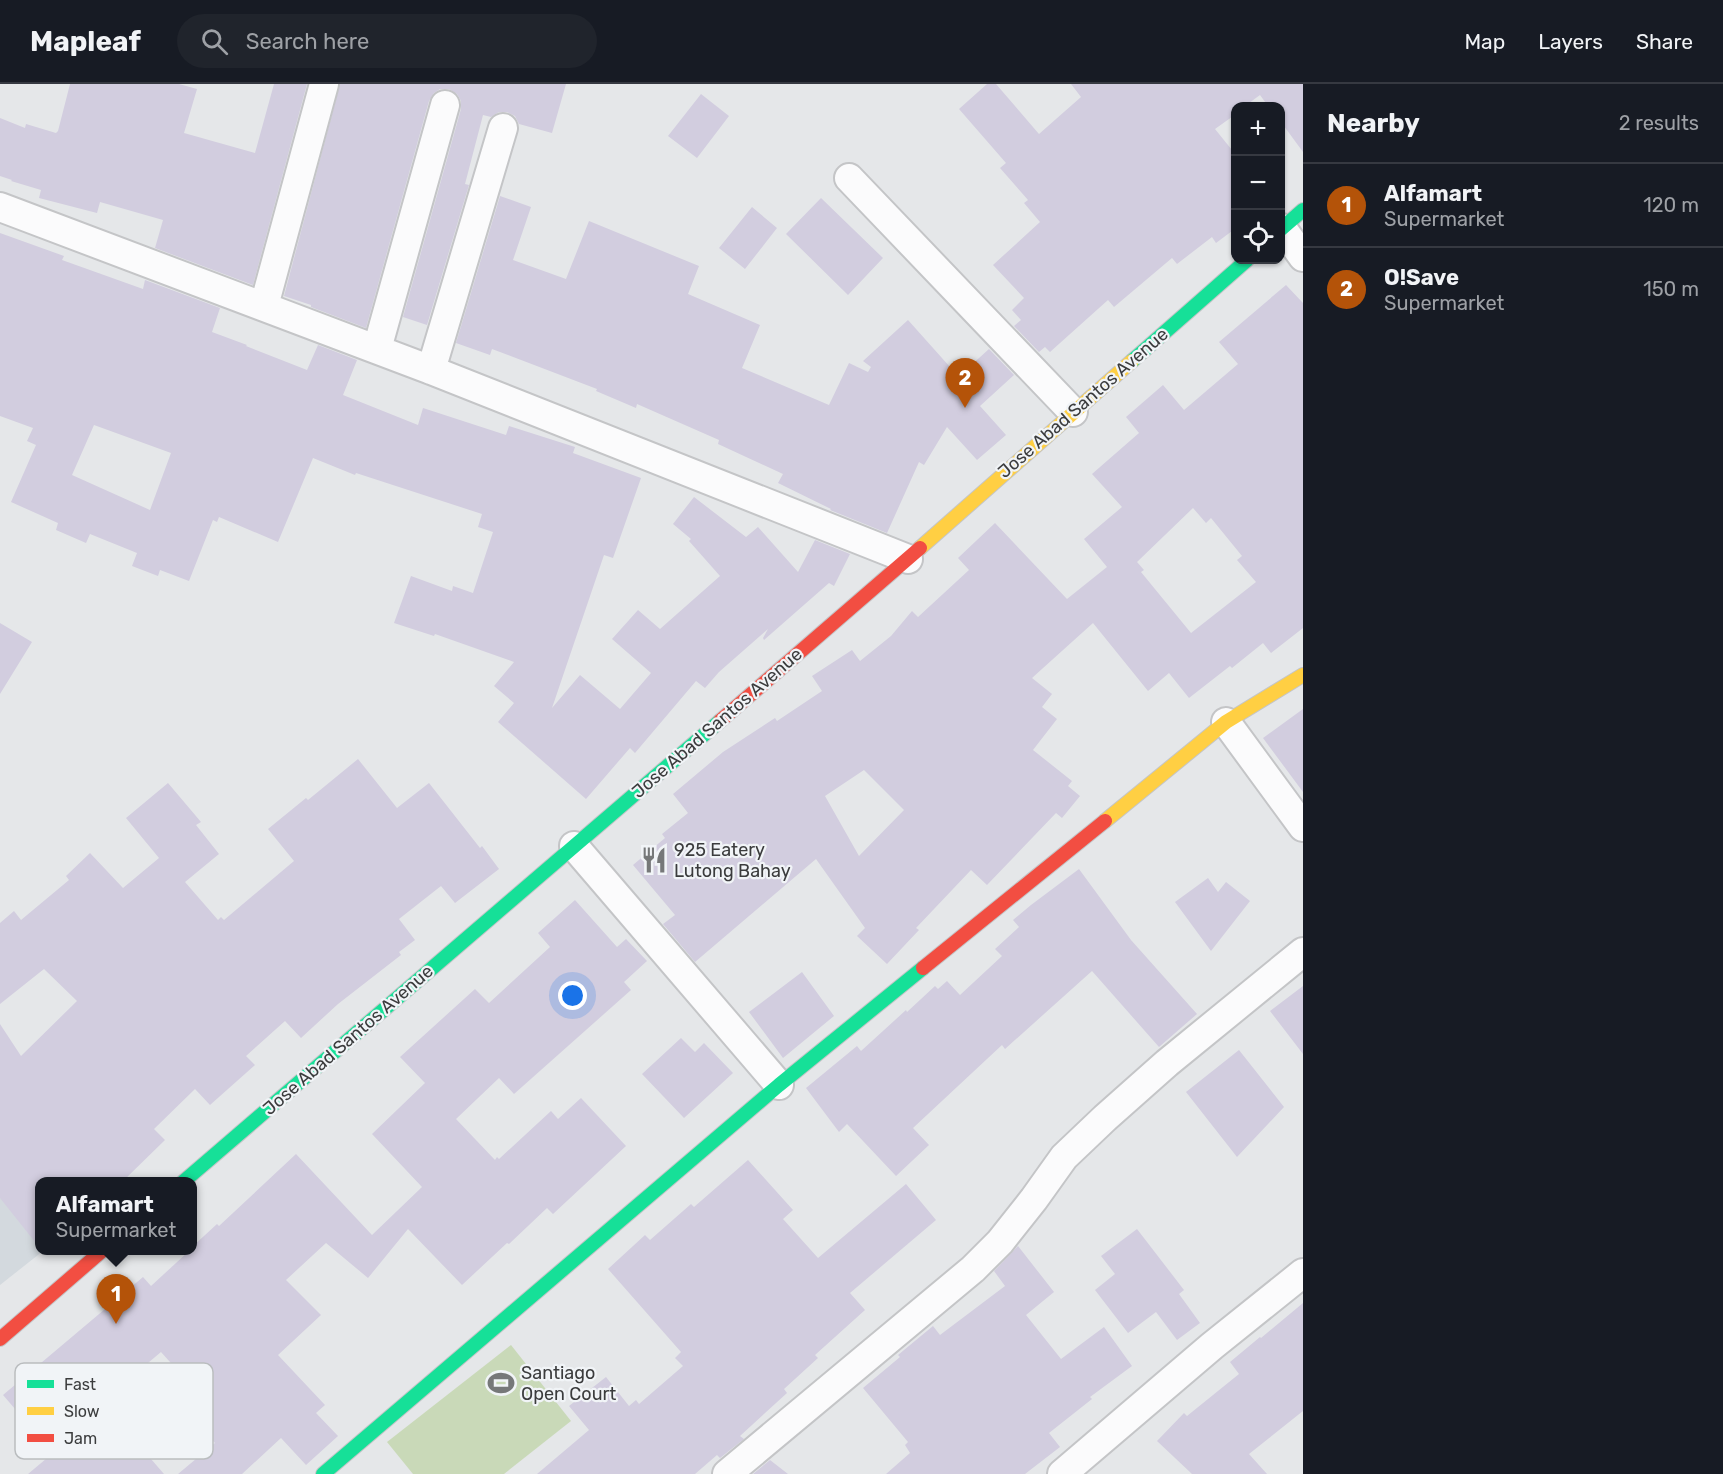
<!DOCTYPE html>
<meta charset="utf-8">
<style>
:root{--surface:#171b24;--page:#20242c;--text:#f1f3f6;--muted:#9ea1a6;--line:#363941;--accent:#b45309}
body{margin:0;font-family:Rubik,sans-serif;background:var(--page);color:var(--text)}
.controls{position:absolute;right:18px;top:18px;display:grid;overflow:hidden;border-radius:12px;box-shadow:0 2px 4px #0004}
.controls button{width:54px;height:54px;display:grid;place-items:center;padding:0;border:0;border-bottom:2px solid var(--line);background:var(--surface);color:var(--text);font:30px sans-serif}
.you{position:absolute;left:573px;top:912px;width:21px;height:21px;margin:-15px;border:4px solid #fff;border-radius:50%;background:#1a73e8;box-shadow:0 0 0 9px #1a73e833}
.badge{display:grid;place-items:center;width:39px;height:39px;border-radius:50%;background:var(--accent);color:#fff;font-size:20px;font-weight:700}
.pin{position:absolute;translate:-50% -50px;filter:drop-shadow(0 2px 3px #0008)}
.pin::after{content:'';position:absolute;top:32px;width:21px;height:18px;background:inherit;clip-path:polygon(0 0,100% 0,50% 100%)}
.popup{position:absolute;left:35px;top:1093px;width:162px;height:78px;box-sizing:border-box;display:grid;place-content:center;border-radius:12px;background:var(--surface);filter:drop-shadow(0 2px 4px #0005);font-size:20px;white-space:nowrap;color:var(--muted)}
.popup b{font-size:22px;color:var(--text)}
.popup::after{content:'';position:absolute;left:50%;top:100%;margin-left:-12px;border:12px solid transparent;border-top-color:var(--surface)}
.list{margin:0;padding:0;list-style:none}
h2{display:flex;justify-content:space-between;align-items:center;height:78px;margin:0;padding:0 24px;font-size:26px}
h2 small{font-size:20px;font-weight:400;color:var(--muted)}
.list li{display:grid;grid-template-columns:39px 1fr auto;gap:18px;align-items:center;box-sizing:border-box;height:84px;padding:0 24px;border-top:2px solid var(--line)}
.list b{display:block;font-size:22px;white-space:nowrap}
.list p{margin:0;font-size:20px;white-space:nowrap;color:var(--muted)}
.list em{font-size:20px;font-style:normal;color:var(--muted)}
.icon{flex:none;width:33px;height:33px;fill:none;stroke:currentColor;stroke-width:2;stroke-linecap:round;stroke-linejoin:round}
.map{position:relative;flex:none;width:1303px;height:1390px;overflow:hidden}
header{display:flex;align-items:center;gap:36px;box-sizing:border-box;height:84px;padding:0 30px;background:var(--surface);border-bottom:2px solid var(--line)}
header strong{font-size:28px}
nav{display:flex;gap:33px;margin-inline-start:auto;font-size:21px}
.search{width:420px;height:54px;background:var(--page);display:flex;align-items:center;gap:15px;box-sizing:border-box;padding:0 21px;border-radius:33px;color:var(--muted);font-size:22px}
main{display:flex}
aside{flex:1;background:var(--surface)}
.map>svg:first-child{display:block}
.built{fill:#d3d9de}
.green{fill:#c9d9b8}
.building{fill:#d2cddf;fill-rule:evenodd}
.lines{fill:none;stroke-linecap:round;stroke-linejoin:round}
.street-casing{stroke:#c4c5c7;stroke-width:32}
.fast-casing{stroke:#c4c5c7;stroke-width:16}
.slow-casing{stroke:#c4c5c7;stroke-width:16}
.jam-casing{stroke:#c4c5c7;stroke-width:16}
.street{stroke:#fbfbfc;stroke-width:28}
.fast{stroke:#16e098;stroke-width:14}
.slow{stroke:#ffcf43;stroke-width:14}
.jam{stroke:#f24e42;stroke-width:14}
.labels{text-anchor:middle;stroke-width:4.5;stroke-linejoin:round;paint-order:stroke}
.street-label{font-size:18px;fill:#3b3c3d;stroke:#f1f4f7}
.poi-label{font-size:18px;fill:#3b3c3d;stroke:#f1f4f7;text-anchor:start}
.key{fill:#f1f4f7;stroke:#babdbf;stroke-width:1.5}
.key-label{font-size:16px;fill:#3b3c3d}
</style>
<header>
<strong>Mapleaf</strong>
<div class="search"><svg class="icon" aria-label="search" viewBox="0 0 24 24"><circle cx="10" cy="10" r="6"/><path d="M15 15l6 6"/></svg>Search here</div>
<nav><a>Map</a><a>Layers</a><a>Share</a></nav>
</header>
<main>
<div class="map">
<svg width="1303" height="1390" viewBox="0 0 1303 1390">
<rect width="100%" height="100%" fill="#e5e7e9"/>
<path class="built" d="M 0,1009 L 39,1098 L 39,1166 L 43,1167 L 0,1201 Z"/>
<path class="green" d="M 511,1261 L 571,1337 L 504,1390 L 413,1390 L 387,1358 Z"/>
<path class="building" d="M 70,0 L 179,0 L 197,5 L 184,49 L 255,69 L 274,0 L 307,0 L 253,201 L 155,164 L 163,136 L 100,118 L 97,129 L 39,114 L 41,106 L 11,97 L 12,96 L 0,92 L 0,34 L 25,44 L 26,40 L 56,49 L 58,47 Z
M 340,0 L 566,0 L 552,49 L 519,40 L 515,32 L 507,28 L 499,28 L 491,33 L 483,31 L 465,100 L 469,101 L 427,241 L 403,233 L 461,25 L 461,17 L 457,10 L 449,5 L 440,5 L 434,9 L 429,17 L 366,244 L 311,223 L 311,221 L 284,212 Z
M 987,0 L 996,0 L 1039,50 L 1081,13 L 1071,0 L 1303,0 L 1303,68 L 1281,38 L 1281,22 L 1268,22 L 1260,11 L 1245,22 L 1236,22 L 1236,30 L 1215,45 L 1236,71 L 1236,144 L 1216,159 L 1212,153 L 1177,180 L 1172,174 L 1114,223 L 1108,216 L 1050,268 L 1045,263 L 1039,268 L 1014,242 L 1021,236 L 1012,226 L 1024,214 L 993,181 L 1040,138 L 1024,119 L 1028,116 L 1000,84 L 1006,79 L 959,25 Z
M 701,10 L 729,32 L 697,74 L 668,52 Z
M 500,112 L 531,123 L 513,176 L 566,195 L 589,137 L 699,182 L 688,210 L 760,241 L 742,284 L 829,321 L 849,279 L 868,288 L 871,283 L 863,277 L 908,236 L 950,283 L 959,275 L 968,284 L 989,265 L 1014,291 L 980,322 L 1006,351 L 977,376 L 947,343 L 924,381 L 919,378 L 887,449 L 830,426 L 831,425 L 778,399 L 783,390 L 718,360 L 719,356 L 637,320 L 636,324 L 596,307 L 597,305 L 492,265 L 490,271 L 456,259 Z
M 821,114 L 883,174 L 848,211 L 786,150 Z
M 752,123 L 777,144 L 745,185 L 719,164 Z
M 0,149 L 64,172 L 62,176 L 143,205 L 145,196 L 220,224 L 212,248 L 247,261 L 246,262 L 307,286 L 318,261 L 357,276 L 343,311 L 418,341 L 423,324 L 506,351 L 509,342 L 575,363 L 573,369 L 641,394 L 613,474 L 604,471 L 552,624 L 580,591 L 620,625 L 651,589 L 612,555 L 638,526 L 660,545 L 720,492 L 689,457 L 691,455 L 673,440 L 694,413 L 746,453 L 758,443 L 798,488 L 815,456 L 850,470 L 834,502 L 829,499 L 764,556 L 763,554 L 768,545 L 719,588 L 705,604 L 696,597 L 635,669 L 630,664 L 586,715 L 498,638 L 514,619 L 494,602 L 514,578 L 435,550 L 434,552 L 394,539 L 411,492 L 452,507 L 453,502 L 473,509 L 493,448 L 478,443 L 482,430 L 356,389 L 355,391 L 313,374 L 278,458 L 219,433 L 217,438 L 213,436 L 189,497 L 160,486 L 158,492 L 132,482 L 137,469 L 90,450 L 86,459 L 56,446 L 58,439 L 11,418 L 36,361 L 27,357 L 33,344 L 0,332 ZM 94,341 L 171,369 L 150,426 L 72,391 Z
M 1286,201 L 1303,219 L 1303,544 L 1271,569 L 1263,559 L 1232,584 L 1230,582 L 1189,614 L 1169,589 L 1148,607 L 1093,539 L 1032,594 L 1052,610 L 1042,623 L 1057,635 L 1033,666 L 1072,697 L 1068,702 L 1080,712 L 1062,734 L 1056,729 L 987,801 L 971,786 L 916,844 L 919,846 L 887,880 L 857,852 L 865,844 L 816,775 L 695,878 L 663,840 L 675,831 L 633,781 L 665,754 L 662,750 L 688,729 L 673,710 L 723,668 L 775,634 L 777,637 L 822,607 L 812,592 L 852,566 L 860,577 L 891,552 L 912,527 L 918,533 L 969,486 L 958,474 L 995,439 L 1067,515 L 1107,483 L 1084,455 L 1122,423 L 1092,390 L 1139,349 L 1126,333 L 1163,301 L 1184,326 L 1238,280 L 1219,258 ZM 1193,424 L 1206,439 L 1211,434 L 1242,472 L 1237,476 L 1256,498 L 1191,549 L 1141,488 L 1144,486 L 1137,478 ZM 864,686 L 904,726 L 859,772 L 825,712 Z
M 0,539 L 32,558 L 0,610 Z
M 1303,625 L 1303,708 L 1263,654 Z
M 358,675 L 397,724 L 429,699 L 480,764 L 482,762 L 499,785 L 455,819 L 441,802 L 399,835 L 415,856 L 399,868 L 401,871 L 338,920 L 301,954 L 285,937 L 246,972 L 255,981 L 210,1021 L 195,1005 L 154,1045 L 165,1056 L 122,1098 L 39,1098 L 39,1163 L 0,1114 L 0,940 L 21,972 L 77,917 L 44,885 L 0,920 L 0,839 L 14,827 L 21,836 L 69,796 L 66,792 L 90,769 L 123,804 L 159,774 L 126,734 L 168,699 L 201,738 L 196,741 L 219,770 L 185,798 L 218,836 L 221,833 L 224,836 L 294,777 L 268,745 L 306,714 L 308,716 Z
M 1079,785 L 1131,856 L 1197,930 L 1159,963 L 1092,887 L 1005,965 L 1002,961 L 913,1044 L 929,1061 L 896,1092 L 847,1040 L 839,1048 L 806,1004 L 857,962 L 861,967 L 906,926 L 907,928 L 935,902 L 938,905 L 947,897 L 960,911 L 1002,872 L 995,865 L 1019,843 L 1013,836 L 1031,821 Z
M 1208,794 L 1218,808 L 1226,798 L 1250,817 L 1211,867 L 1175,818 Z
M 575,816 L 617,863 L 626,855 L 647,877 L 624,898 L 631,906 L 514,1010 L 499,994 L 456,1035 L 495,1076 L 497,1073 L 499,1075 L 551,1027 L 558,1035 L 581,1014 L 626,1062 L 553,1130 L 547,1124 L 509,1160 L 507,1159 L 462,1201 L 408,1145 L 368,1194 L 326,1159 L 286,1196 L 321,1231 L 278,1271 L 325,1321 L 316,1329 L 338,1352 L 306,1381 L 281,1354 L 242,1390 L 178,1390 L 215,1359 L 190,1333 L 206,1318 L 161,1268 L 123,1300 L 159,1342 L 138,1360 L 164,1390 L 28,1390 L 53,1369 L 3,1311 L 143,1193 L 151,1202 L 189,1167 L 192,1167 L 192,1163 L 217,1140 L 219,1142 L 296,1070 L 372,1151 L 422,1103 L 372,1050 L 425,999 L 400,973 L 475,905 L 489,919 L 550,863 L 538,849 Z
M 802,888 L 834,932 L 783,974 L 749,928 Z
M 1303,902 L 1303,970 L 1270,927 Z
M 681,954 L 695,968 L 704,959 L 733,989 L 684,1034 L 642,990 Z
M 1239,966 L 1284,1023 L 1237,1073 L 1186,1008 Z
M 748,1076 L 793,1126 L 783,1135 L 818,1174 L 906,1100 L 936,1136 L 850,1209 L 865,1226 L 815,1271 L 818,1274 L 784,1305 L 787,1309 L 740,1352 L 744,1355 L 720,1374 L 717,1371 L 695,1390 L 537,1390 L 589,1346 L 569,1322 L 606,1293 L 629,1322 L 636,1316 L 639,1320 L 683,1282 L 675,1274 L 681,1268 L 608,1185 L 645,1151 L 650,1156 L 691,1120 L 694,1123 Z
M 1137,1145 L 1184,1206 L 1179,1210 L 1200,1239 L 1177,1256 L 1156,1228 L 1128,1249 L 1095,1206 L 1115,1190 L 1101,1172 Z
M 1018,1162 L 1054,1208 L 1026,1231 L 1061,1275 L 1104,1243 L 1132,1282 L 1090,1313 L 1092,1315 L 1049,1349 L 1060,1363 L 1025,1390 L 886,1390 L 910,1369 L 905,1361 L 908,1358 L 863,1304 L 900,1273 L 898,1271 L 933,1242 L 940,1251 L 1005,1202 L 994,1187 Z
M 1303,1219 L 1303,1327 L 1249,1370 L 1267,1390 L 1192,1390 L 1157,1357 L 1184,1329 L 1187,1332 L 1239,1290 L 1230,1278 L 1260,1253 L 1261,1254 Z
M 770,1376 L 788,1390 L 753,1390 Z"/>
<g class="lines">
<g class="street-casing">
<path id="street" d="M 849,94 L 1073,328
M 0,123 L 431,286 L 908,475
M 1282,144 L 1303,173
M 264,222 L 324,0
M 377,265 L 445,21
M 431,286 L 503,44
M 1226,638 L 1303,743
M 574,762 L 779,1001
M 727,1390 L 973,1185 L 1000,1158 L 1034,1115 L 1064,1073 L 1105,1034 L 1167,979 L 1303,868
M 1062,1390 L 1212,1262 L 1303,1189"/>
</g>
<g class="fast-casing">
<path id="fast" d="M 1280,146 L 1303,126
M 1132,277 L 1247,176
M 183,1098 L 720,637
M 323,1390 L 779,1001 L 923,884"/>
</g>
<g class="slow-casing">
<path id="slow" d="M 920,464 L 1132,277
M 1105,737 L 1226,638 L 1303,591"/>
</g>
<g class="jam-casing">
<path id="jam" d="M 720,637 L 920,464
M 923,884 L 1105,737
M 0,1255 L 103,1166"/>
</g>
<use href="#street" class="street"/>
<use href="#fast" class="fast"/>
<use href="#slow" class="slow"/>
<use href="#jam" class="jam"/>
</g>
<defs>
<g id="restaurant-bare" transform="scale(2.07)"><path d="M-5-6h1v4h1v-4h1v4h1v-4h1v5L-1.5 .5V6h-2V.5L-5-1ZM5-6V6H3V1.5H1.5Q1.5-4 5-6Z" fill="#767879" stroke="#f1f4f7" stroke-width="2.5" paint-order="stroke"/></g>
<g id="stadium-bare" transform="scale(2.07)"><path d="M0-5a6.5 5 0 1 0 0 10a6.5 5 0 1 0 0-10ZM-3.5-1.8h7v3.6h-7Z" fill="#767879" stroke="#f1f4f7" stroke-width="2.5" paint-order="stroke"/></g>
</defs>
<g fill-rule="evenodd">
<use href="#restaurant-bare" x="654" y="776"/>
<use href="#stadium-bare" x="501" y="1299"/>
</g>
<g class="labels">
<g class="street-label">
<text transform="translate(1083 319) rotate(-41)" y="6">Jose Abad Santos Avenue</text>
<text transform="translate(717 639) rotate(-41)" y="6">Jose Abad Santos Avenue</text>
<text transform="translate(348 956) rotate(-41)" y="6">Jose Abad Santos Avenue</text>
</g>
<g class="poi-label">
<text x="674" y="772">925 Eatery<tspan x="674" dy="21">Lutong Bahay</tspan></text>
<text x="521" y="1295">Santiago<tspan x="521" dy="21">Open Court</tspan></text>
</g>
</g>
<rect x="15" y="1279" width="198" height="96" rx="9" class="key"/>
<rect x="27" y="1296" width="27" height="8" fill="#16e098"/>
<rect x="27" y="1323" width="27" height="8" fill="#ffcf43"/>
<rect x="27" y="1350" width="27" height="8" fill="#f24e42"/>
<g class="key-label">
<text x="64" y="1306">Fast</text>
<text x="64" y="1333">Slow</text>
<text x="64" y="1360">Jam</text>
</g>
</svg>
<div class="controls">
<button>+</button>
<button>−</button>
<button><svg class="icon" aria-label="locate" viewBox="0 0 24 24"><circle cx="12" cy="12" r="6"/><path d="M12 2v4M12 18v4M2 12h4M18 12h4"/></svg></button>
</div>
<div class="you"></div>
<div class="pin badge" style="left:116px;top:1240px">1</div>
<div class="popup"><b>Alfamart</b>Supermarket</div>
<div class="pin badge" style="left:965px;top:324px">2</div>
</div>
<aside>
<h2>Nearby<small>2 results</small></h2>
<ul class="list">
<li><span class="badge">1</span><div><b>Alfamart</b><p>Supermarket</p></div><em>120 m</em></li>
<li><span class="badge">2</span><div><b>O!Save</b><p>Supermarket</p></div><em>150 m</em></li>
</ul>
</aside>
</main>
